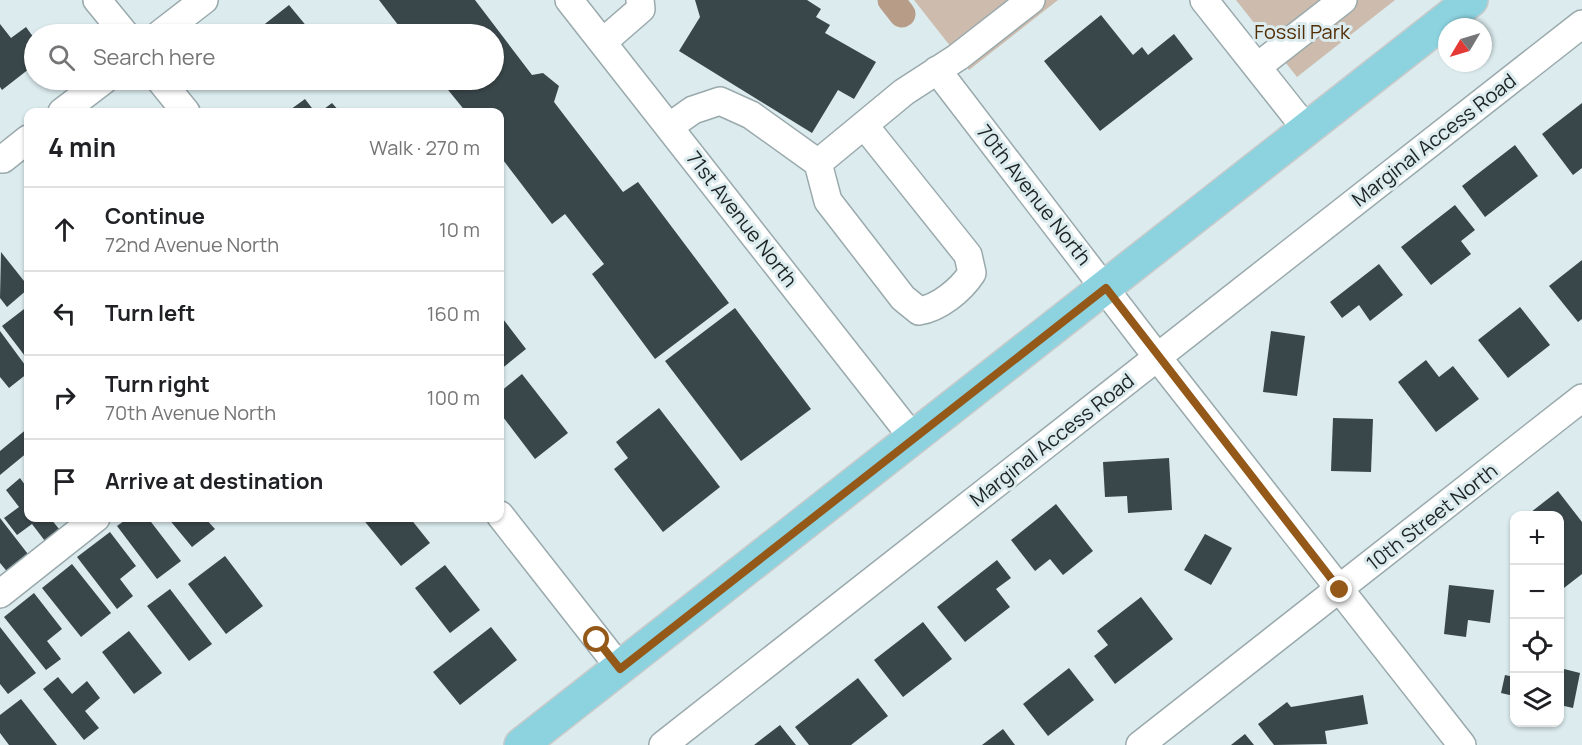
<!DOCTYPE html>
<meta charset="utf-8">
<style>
:root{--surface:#fff;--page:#f6f6f6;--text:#202124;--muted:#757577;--line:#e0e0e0}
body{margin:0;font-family:Manrope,sans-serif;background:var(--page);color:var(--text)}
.controls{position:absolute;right:18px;bottom:18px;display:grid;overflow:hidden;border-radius:12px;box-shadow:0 2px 4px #0004}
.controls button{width:54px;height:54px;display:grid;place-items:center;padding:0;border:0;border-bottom:2px solid var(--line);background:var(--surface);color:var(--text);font:30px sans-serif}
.compass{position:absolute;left:1438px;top:18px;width:54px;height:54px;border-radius:50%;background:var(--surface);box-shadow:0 2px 4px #0004;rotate:232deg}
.stop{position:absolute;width:18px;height:18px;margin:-14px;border:4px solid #945919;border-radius:50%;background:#fff}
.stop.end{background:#945919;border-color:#fff;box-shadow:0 2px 6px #0008}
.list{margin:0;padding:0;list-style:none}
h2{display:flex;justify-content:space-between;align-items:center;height:78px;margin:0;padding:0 24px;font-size:26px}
h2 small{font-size:20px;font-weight:400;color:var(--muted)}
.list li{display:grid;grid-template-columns:39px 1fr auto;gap:18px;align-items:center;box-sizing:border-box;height:84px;padding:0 24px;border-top:2px solid var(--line)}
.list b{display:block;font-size:22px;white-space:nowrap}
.list p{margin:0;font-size:20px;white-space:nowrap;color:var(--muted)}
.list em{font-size:20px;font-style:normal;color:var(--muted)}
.icon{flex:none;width:33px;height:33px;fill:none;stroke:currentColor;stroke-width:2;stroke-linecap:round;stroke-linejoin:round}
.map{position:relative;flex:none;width:1582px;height:745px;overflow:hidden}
.search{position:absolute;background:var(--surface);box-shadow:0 2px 4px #0004;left:24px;top:24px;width:480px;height:66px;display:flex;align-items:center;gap:15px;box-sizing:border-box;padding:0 21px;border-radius:33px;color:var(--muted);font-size:22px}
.panel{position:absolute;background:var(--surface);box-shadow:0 2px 4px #0004;left:24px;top:108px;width:480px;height:414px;border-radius:12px}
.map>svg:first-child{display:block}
.green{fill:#cdbcad}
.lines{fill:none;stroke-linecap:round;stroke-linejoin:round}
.canal{stroke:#b79d87;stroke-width:27}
.building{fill:#3a474a}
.minor-casing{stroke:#9aa9ac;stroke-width:30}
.major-casing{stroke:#c9caca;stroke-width:36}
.minor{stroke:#fff;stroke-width:27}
.major{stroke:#8cd3df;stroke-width:33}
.route{stroke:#945919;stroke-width:8}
.labels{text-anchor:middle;stroke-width:6;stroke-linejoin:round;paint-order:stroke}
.park-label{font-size:20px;fill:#522e05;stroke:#dbebee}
.street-label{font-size:20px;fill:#1d2324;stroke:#dbebee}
</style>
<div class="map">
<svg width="1582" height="745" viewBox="0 0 1582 745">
<rect width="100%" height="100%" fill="#dbebee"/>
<path class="green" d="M 914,0 L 1058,0 L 969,70 Z
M 1236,0 L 1395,0 L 1297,77 Z"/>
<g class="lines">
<path class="canal" d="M 891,0 L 902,14"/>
</g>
<path class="building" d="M 379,0 L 475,0 L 532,75 L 543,73 L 559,86 L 554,102 L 623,192 L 638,182 L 729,303 L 655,359 L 592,274 L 604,264 L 565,214 L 552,224 L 500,156 L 500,112 L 466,112 L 440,80 L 494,80 L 494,34 L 405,34 Z
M 695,0 L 807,0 L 821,9 L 816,17 L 830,25 L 825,33 L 876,62 L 854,99 L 838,90 L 812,133 L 679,51 L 700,17 Z
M 289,5 L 313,34 L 252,34 Z
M 1101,15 L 1133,55 L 1142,47 L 1148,55 L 1174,34 L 1193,59 L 1100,131 L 1044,61 Z
M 0,24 L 11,38 L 26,27 L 34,38 L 34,65 L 2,90 L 0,87 Z
M 305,99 L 315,112 L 287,112 Z
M 332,103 L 340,112 L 320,112 Z
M 1582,103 L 1582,168 L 1573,175 L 1542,134 Z
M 1515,145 L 1538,176 L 1485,217 L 1462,186 Z
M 1455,205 L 1475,230 L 1461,241 L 1471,254 L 1431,285 L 1401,247 Z
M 1,252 L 28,286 L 28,289 L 7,307 L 0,298 Z
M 1582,260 L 1582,319 L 1578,322 L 1549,286 Z
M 1379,264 L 1403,295 L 1370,321 L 1359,305 L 1342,318 L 1330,302 Z
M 28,306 L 28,360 L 2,326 Z
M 1520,307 L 1550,345 L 1508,378 L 1478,340 Z
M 735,308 L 811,409 L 741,461 L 665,361 Z
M 500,315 L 526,349 L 500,370 Z
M 0,331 L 28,369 L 28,373 L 9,388 L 0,377 Z
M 1271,331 L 1305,336 L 1297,396 L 1263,392 Z
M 1426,360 L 1439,377 L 1453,366 L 1479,399 L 1436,432 L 1398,382 Z
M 522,374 L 568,433 L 535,459 L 500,413 L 500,392 Z
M 659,408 L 720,487 L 663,532 L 614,469 L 628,458 L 616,442 Z
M 1333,418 L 1373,419 L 1371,472 L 1331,471 Z
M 28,428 L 28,452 L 0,475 L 0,451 Z
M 1169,458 L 1172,510 L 1128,513 L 1127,496 L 1105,497 L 1103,462 Z
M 20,478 L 28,489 L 28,518 L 50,518 L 60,530 L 45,541 L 32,524 L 17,535 L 4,518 L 19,507 L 6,490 Z
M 1558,491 L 1582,522 L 1582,574 L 1560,591 L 1560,516 L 1526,516 Z
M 1056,504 L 1093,551 L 1063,575 L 1050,559 L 1035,571 L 1011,540 Z
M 0,518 L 31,558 L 10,575 L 0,563 Z
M 128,518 L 148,518 L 181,561 L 157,579 L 117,526 Z
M 168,518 L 205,518 L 215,529 L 192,547 Z
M 362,518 L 410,518 L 430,543 L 401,566 Z
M 110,532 L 136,566 L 120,579 L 133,596 L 117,609 L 77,557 Z
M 1205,534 L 1232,548 L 1211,585 L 1184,570 Z
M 225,556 L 263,606 L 226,634 L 188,584 Z
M 997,560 L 1011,578 L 996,589 L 1010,607 L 965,642 L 937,607 Z
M 72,564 L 111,613 L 81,637 L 42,588 Z
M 445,565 L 480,610 L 450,633 L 415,588 Z
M 1449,585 L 1494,590 L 1490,623 L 1468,620 L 1466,637 L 1444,634 Z
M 170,589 L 212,644 L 189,661 L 147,606 Z
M 34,593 L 62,629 L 47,641 L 61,659 L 46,670 L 4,617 Z
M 1141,597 L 1173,639 L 1115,684 L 1094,656 L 1108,645 L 1097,631 Z
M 923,622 L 952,659 L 903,697 L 874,660 Z
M 0,627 L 36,673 L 8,694 L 0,684 Z
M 491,627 L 517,660 L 460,705 L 433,672 Z
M 129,631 L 162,673 L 134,694 L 102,652 Z
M 1069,668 L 1094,700 L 1048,736 L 1023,704 Z
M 1560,668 L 1580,673 L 1573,708 L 1560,705 Z
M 1505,675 L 1514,677 L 1514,696 L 1501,693 Z
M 58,677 L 72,694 L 87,681 L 100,698 L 85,711 L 99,728 L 84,740 L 43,689 Z
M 858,678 L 888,716 L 851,745 L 809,745 L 795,727 Z
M 1363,695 L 1368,724 L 1325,731 L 1327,744 L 1274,745 L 1258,724 L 1287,702 L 1291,707 Z
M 21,699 L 57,745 L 9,745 L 0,733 L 0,715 Z
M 780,725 L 796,745 L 754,745 Z
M 1003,729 L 1015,745 L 982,745 Z
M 1245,734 L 1254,745 L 1231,745 Z"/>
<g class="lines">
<g class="minor-casing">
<path id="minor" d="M 97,0 L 125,34
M 569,0 L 913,438
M 1204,0 L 1307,130
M 160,34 L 204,0
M 603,42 L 641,9 L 640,0
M 1257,67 L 1343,0
M 937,70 L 1158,358 L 1462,745
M 160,80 L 186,112
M 62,112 L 104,80
M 669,127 L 693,110 L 720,101 L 751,115 L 818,163 L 904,92 L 958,57 L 1031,0
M 3,159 L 28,139
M 818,163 L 828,201 L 903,298 L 919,311 C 939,308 961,290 972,273 L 968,255 L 864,125
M 500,515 L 620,668
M 0,594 L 96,518
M 663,745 L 1582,24
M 1140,745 L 1582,398"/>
</g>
<g class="major-casing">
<path id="major" d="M 521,745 L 1471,0"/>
</g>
<use href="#minor" class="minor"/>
<use href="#major" class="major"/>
</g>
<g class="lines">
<path class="route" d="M 597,640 L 620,669 L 1106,288 L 1340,590"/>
</g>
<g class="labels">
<g class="park-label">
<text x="1302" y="39">Fossil Park</text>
</g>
<g class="street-label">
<text transform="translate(1434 140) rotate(-38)" y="7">Marginal Access Road</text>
<text transform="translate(1034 195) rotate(52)" y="7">70th Avenue North</text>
<text transform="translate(742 219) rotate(52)" y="7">71st Avenue North</text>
<text transform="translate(1052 440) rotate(-38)" y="7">Marginal Access Road</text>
<text transform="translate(1432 517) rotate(-38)" y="7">10th Street North</text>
</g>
</g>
</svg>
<div class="controls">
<button>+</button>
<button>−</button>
<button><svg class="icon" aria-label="locate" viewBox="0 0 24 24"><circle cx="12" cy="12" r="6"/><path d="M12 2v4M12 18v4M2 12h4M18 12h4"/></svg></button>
<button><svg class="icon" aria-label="layers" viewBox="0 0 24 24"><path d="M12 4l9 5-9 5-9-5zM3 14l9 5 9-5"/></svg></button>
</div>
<svg class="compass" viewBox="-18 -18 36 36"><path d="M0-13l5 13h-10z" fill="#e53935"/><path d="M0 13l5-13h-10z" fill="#757577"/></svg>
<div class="stop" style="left:597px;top:640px"></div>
<div class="stop end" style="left:1340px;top:590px"></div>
<div class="search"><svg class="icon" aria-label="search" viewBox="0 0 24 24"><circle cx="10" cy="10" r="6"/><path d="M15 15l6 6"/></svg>Search here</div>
<section class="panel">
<h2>4 min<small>Walk · 270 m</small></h2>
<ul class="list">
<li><svg class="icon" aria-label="ahead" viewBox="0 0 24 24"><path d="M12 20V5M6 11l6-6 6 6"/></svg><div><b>Continue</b><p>72nd Avenue North</p></div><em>10 m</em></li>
<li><svg class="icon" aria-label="left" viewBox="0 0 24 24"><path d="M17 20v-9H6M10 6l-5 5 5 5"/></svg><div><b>Turn left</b></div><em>160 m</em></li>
<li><svg class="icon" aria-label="right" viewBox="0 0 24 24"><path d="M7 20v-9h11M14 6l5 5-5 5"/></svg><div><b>Turn right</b><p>70th Avenue North</p></div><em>100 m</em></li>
<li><svg class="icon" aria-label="arrive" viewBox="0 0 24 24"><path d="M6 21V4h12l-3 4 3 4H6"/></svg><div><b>Arrive at destination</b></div></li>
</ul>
</section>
</div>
